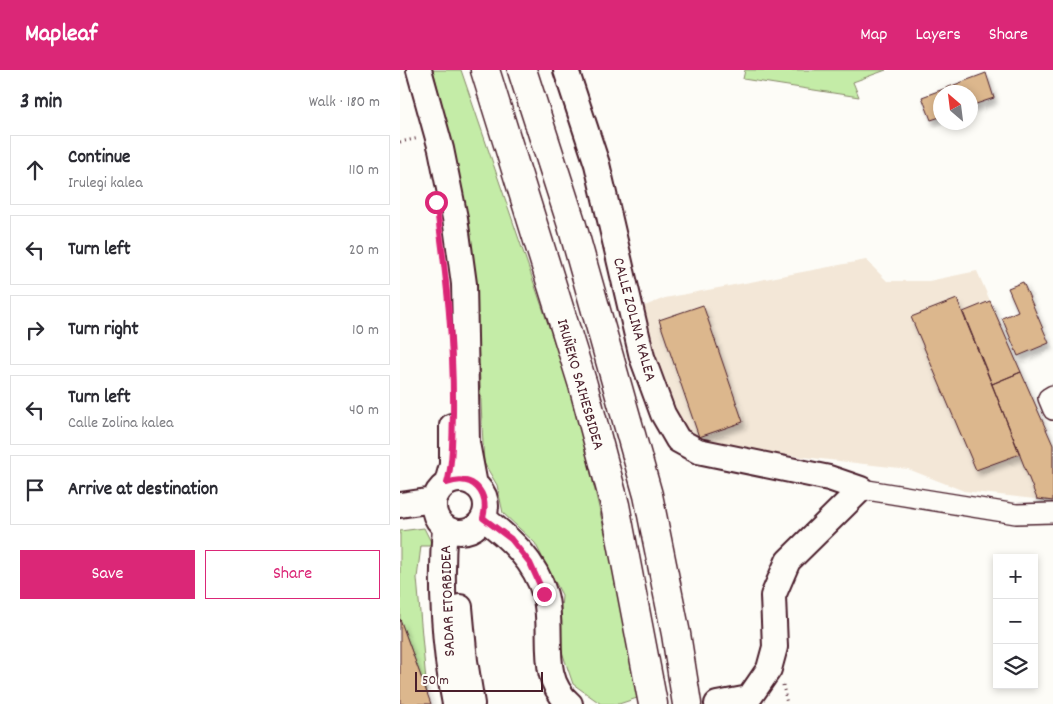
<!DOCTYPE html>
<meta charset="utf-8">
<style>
:root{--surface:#fff;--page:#f2f2f3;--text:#2b2b33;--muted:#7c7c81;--line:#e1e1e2;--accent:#db2777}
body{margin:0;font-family:Dekko,sans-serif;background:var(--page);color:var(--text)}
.controls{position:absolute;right:15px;bottom:15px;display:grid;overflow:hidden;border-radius:0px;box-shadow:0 2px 8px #0003}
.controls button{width:45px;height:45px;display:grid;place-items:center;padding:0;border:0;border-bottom:1px solid var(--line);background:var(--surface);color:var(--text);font:25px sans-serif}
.compass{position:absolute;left:533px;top:15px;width:45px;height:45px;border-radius:50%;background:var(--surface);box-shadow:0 2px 8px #0003;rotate:332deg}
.scale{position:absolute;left:15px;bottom:12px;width:128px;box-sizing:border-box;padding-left:5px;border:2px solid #4a1f2b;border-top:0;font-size:14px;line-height:18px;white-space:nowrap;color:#4a1f2b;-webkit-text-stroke:4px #fdfcf7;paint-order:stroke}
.stop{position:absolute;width:15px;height:15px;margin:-11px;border:4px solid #db2777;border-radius:50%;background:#fff}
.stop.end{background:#db2777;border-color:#fff;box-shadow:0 1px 5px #0008}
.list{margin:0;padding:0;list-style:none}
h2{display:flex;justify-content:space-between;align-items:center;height:65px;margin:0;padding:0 20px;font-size:21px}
h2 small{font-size:16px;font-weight:400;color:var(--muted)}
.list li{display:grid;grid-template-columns:32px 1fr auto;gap:15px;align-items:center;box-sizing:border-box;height:70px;margin:0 10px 10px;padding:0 10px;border:1px solid var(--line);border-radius:0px}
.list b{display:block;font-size:19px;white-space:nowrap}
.list p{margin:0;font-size:16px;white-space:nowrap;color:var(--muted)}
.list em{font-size:16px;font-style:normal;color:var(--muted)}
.actions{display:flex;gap:10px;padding:15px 20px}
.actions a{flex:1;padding:11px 0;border:1px solid var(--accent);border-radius:0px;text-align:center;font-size:18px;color:var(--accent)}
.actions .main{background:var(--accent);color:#fff}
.icon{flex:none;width:28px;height:28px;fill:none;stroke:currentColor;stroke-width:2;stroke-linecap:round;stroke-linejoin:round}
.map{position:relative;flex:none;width:653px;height:634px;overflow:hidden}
header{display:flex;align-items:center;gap:30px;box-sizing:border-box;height:70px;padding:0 25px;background:var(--accent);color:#fff}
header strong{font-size:24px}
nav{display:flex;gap:28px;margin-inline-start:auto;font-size:18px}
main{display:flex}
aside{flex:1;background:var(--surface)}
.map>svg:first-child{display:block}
.built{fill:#f3e7d7}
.green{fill:#c4eca7;stroke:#878669}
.building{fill:#dcb78d;stroke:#4a1f2b;filter:url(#shadow)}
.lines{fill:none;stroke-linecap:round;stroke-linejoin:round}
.minor-casing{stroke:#4a1f2b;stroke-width:22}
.tertiary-casing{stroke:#4a1f2b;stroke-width:28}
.motorway-casing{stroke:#4a1f2b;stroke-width:31}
.path{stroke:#4a1f2b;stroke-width:3;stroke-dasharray:1 4;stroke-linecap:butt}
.minor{stroke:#fdfcf7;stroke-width:19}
.tertiary{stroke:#fdfcf7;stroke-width:24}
.motorway{stroke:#fdfcf7;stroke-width:28}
.route{stroke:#db2777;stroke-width:6}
.labels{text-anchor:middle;stroke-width:4;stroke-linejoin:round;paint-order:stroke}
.street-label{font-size:16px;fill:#4a1f2b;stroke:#fdfcf7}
</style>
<header>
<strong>Mapleaf</strong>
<nav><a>Map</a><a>Layers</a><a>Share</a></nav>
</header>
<main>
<aside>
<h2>3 min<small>Walk · 180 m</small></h2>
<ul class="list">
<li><svg class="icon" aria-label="ahead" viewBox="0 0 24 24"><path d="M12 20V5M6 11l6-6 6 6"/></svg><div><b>Continue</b><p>Irulegi kalea</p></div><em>110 m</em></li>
<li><svg class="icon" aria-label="left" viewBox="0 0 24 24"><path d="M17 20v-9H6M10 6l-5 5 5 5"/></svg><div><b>Turn left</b></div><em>20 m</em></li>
<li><svg class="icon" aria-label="right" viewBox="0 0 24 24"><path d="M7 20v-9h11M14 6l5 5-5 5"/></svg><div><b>Turn right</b></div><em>10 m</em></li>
<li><svg class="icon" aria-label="left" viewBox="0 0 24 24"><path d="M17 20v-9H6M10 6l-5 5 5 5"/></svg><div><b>Turn left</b><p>Calle Zolina kalea</p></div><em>40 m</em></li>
<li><svg class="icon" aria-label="arrive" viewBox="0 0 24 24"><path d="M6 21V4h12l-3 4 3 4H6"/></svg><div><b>Arrive at destination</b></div></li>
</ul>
<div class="actions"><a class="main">Save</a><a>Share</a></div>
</aside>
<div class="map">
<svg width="653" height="634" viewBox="0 0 653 634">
<defs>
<filter id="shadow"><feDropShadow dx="3" dy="5.5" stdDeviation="2.5" flood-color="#0004"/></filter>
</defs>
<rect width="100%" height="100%" fill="#fdfcf7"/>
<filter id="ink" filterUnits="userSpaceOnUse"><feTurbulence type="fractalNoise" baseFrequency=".02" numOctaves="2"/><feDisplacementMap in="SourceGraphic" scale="10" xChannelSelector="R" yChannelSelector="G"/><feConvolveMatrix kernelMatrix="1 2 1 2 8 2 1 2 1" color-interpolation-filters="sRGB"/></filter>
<g filter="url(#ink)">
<path class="built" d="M 466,190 L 487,211 L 529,211 L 577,201 L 653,375 L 653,431 L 564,421 L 508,399 L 300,375 L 286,366 L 263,326 L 242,237 L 265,228 Z"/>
<path class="green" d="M 33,0 L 61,0 L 173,327 L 215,506 L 240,627 L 219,634 L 201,634 L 173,614 L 159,573 L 162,525 L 135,473 L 103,443 L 97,415 L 84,393 C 79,304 78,213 63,125 C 55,83 44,42 33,0 Z
M 345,0 L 486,0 L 453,12 L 459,27 L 343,9 Z
M 24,458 L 33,476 L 21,476 L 17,508 L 27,623 L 0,549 L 0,461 Z"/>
<path class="building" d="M 586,3 L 594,28 L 570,36 L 570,22 L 540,22 L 540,47 L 531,50 L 522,27 Z
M 623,212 L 649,273 L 618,286 L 602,248 L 618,241 L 608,218 Z
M 557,229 L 620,384 L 576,400 L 511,247 Z
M 590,231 L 621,302 L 592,314 L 563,242 Z
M 303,235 L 343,352 L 299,367 L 259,250 Z
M 621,302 L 653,375 L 653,431 L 637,429 L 592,314 Z
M 0,549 L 27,623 L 31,634 L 0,634 Z"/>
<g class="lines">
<g class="minor-casing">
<path id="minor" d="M 653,325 L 648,328 L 653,340
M 461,419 L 616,444 L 653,443"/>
</g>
<g class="tertiary-casing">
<path id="tertiary" d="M 19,0 L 41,79 L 55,148 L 64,214 L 67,373 L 75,415
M 166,0 L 197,94 L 242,287 L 263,344 L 278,370 L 298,381 L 429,408 L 461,419 L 388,491 L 373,526 L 375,577 L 369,599 L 349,628 L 317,634
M34 436a26 26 0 1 1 52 0a26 26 0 1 1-52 0Z
M 47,413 L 52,395 L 52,356
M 0,435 L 34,430
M 83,448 C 110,468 135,491 145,525 C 155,561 137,607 170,634
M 45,457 C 40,513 44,579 55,634
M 60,537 L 65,591 L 72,634"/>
</g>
<g class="motorway-casing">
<path id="motorway" d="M 85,0 L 183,315 L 215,435 L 253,634
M 122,0 L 171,152 L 248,425 L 276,564 L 287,634"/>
</g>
<path class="path" d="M 0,72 L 19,68
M 383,615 L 387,634"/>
<use href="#minor" class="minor"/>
<use href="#tertiary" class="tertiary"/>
<use href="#motorway" class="motorway"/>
</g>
</g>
<g class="lines" filter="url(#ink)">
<path class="route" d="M 36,132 C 46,204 54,273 53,345 C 52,368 53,391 47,413 C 73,403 90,423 83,448 L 111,469 L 130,493 L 144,524"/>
</g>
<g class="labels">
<g class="street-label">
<text transform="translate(236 249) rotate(75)" y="6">CALLE ZOLINA KALEA</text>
<text transform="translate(182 314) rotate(74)" y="6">IRUÑEKO SAIHESBIDEA</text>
<text transform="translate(46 531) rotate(-92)" y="6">SADAR ETORBIDEA</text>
</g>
</g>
</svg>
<div class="controls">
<button>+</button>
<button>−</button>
<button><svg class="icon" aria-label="layers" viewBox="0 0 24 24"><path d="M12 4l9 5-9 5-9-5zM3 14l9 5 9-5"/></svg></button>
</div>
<svg class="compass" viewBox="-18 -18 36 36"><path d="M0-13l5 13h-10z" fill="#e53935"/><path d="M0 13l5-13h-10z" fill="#7c7c81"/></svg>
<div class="scale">50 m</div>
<div class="stop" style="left:36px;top:132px"></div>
<div class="stop end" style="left:144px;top:524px"></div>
</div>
</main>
